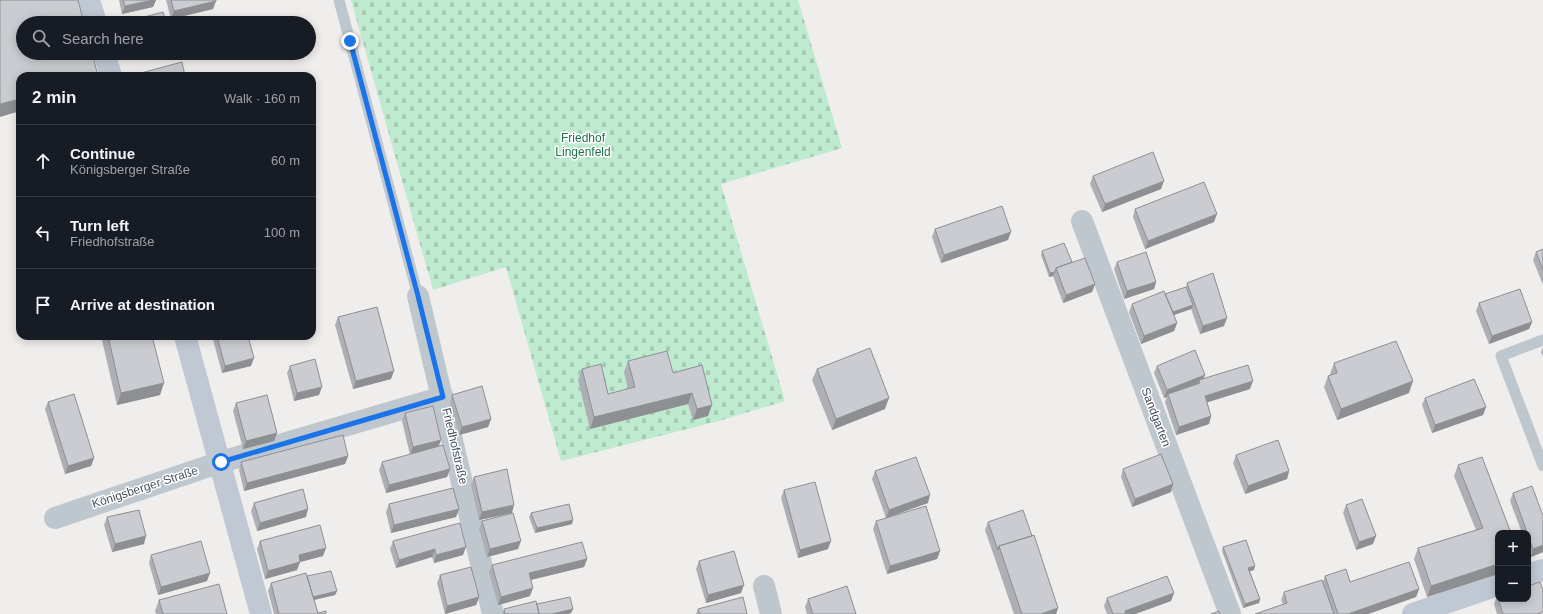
<!DOCTYPE html>
<meta charset="utf-8">
<style>
:root{--surface:#171b24;--page:#242831;--text:#f1f3f6;--muted:#9ea1a6;--line:#363941}
body{margin:0;font-family:Helvetica,sans-serif;background:var(--page);color:var(--text)}
.controls{position:absolute;right:12px;bottom:12px;display:grid;overflow:hidden;border-radius:8px;box-shadow:0 2px 10px #0003}
.controls button{width:36px;height:36px;display:grid;place-items:center;padding:0;border:0;border-bottom:1px solid var(--line);background:var(--surface);color:var(--text);font:20px sans-serif}
.stop{position:absolute;width:12px;height:12px;margin:-9px;border:3px solid #1a73e8;border-radius:50%;background:#fff}
.stop.end{background:#1a73e8;border-color:#fff;box-shadow:0 1px 4px #0008}
.list{margin:0;padding:0;list-style:none}
h2{display:flex;justify-content:space-between;align-items:center;height:52px;margin:0;padding:0 16px;font-size:17px}
h2 small{font-size:13px;font-weight:400;color:var(--muted)}
.list li{display:grid;grid-template-columns:26px 1fr auto;gap:12px;align-items:center;box-sizing:border-box;height:72px;padding:0 16px;border-top:1px solid var(--line)}
.list b{display:block;font-size:15px;white-space:nowrap}
.list p{margin:0;font-size:13px;white-space:nowrap;color:var(--muted)}
.list em{font-size:13px;font-style:normal;color:var(--muted)}
.icon{flex:none;width:22px;height:22px;fill:none;stroke:currentColor;stroke-width:2;stroke-linecap:round;stroke-linejoin:round}
.map{position:relative;flex:none;width:1543px;height:614px;overflow:hidden}
.search{position:absolute;background:var(--surface);box-shadow:0 2px 10px #0003;left:16px;top:16px;width:300px;height:44px;display:flex;align-items:center;gap:10px;box-sizing:border-box;padding:0 14px;border-radius:22px;color:var(--muted);font-size:15px}
.panel{position:absolute;background:var(--surface);box-shadow:0 2px 10px #0003;left:16px;top:72px;width:300px;height:268px;border-radius:12px}
.map>svg:first-child{display:block}
.cemetery{fill:url(#cemetery-stones)}
.lines{fill:none;stroke-linecap:round;stroke-linejoin:round}
.lane{stroke:#bfc7ce;stroke-width:11}
.street{stroke:#bfc7ce;stroke-width:22}
.secondary{stroke:#bfc8d3;stroke-width:22}
.wall{fill:#aeafb4}
.shaded-wall{fill:#8d8f92}
.building{fill:#caccd1;stroke:#8d8f92}
.route{stroke:#1a73e8;stroke-width:5}
.labels{text-anchor:middle;stroke-width:3;stroke-linejoin:round;paint-order:stroke}
.park-label{font-size:12px;fill:#1d744a;stroke:#fff}
.street-label{font-size:12px;fill:#475059;stroke:#fff}
</style>
<div class="map">
<svg width="1543" height="614" viewBox="0 0 1543 614">
<defs>
<pattern id="cemetery-stones" width="16" height="16" patternUnits="userSpaceOnUse"><rect width="16" height="16" fill="#beebd0"/><path d="M2 7V4a2 2 0 0 1 4 0v3zM10 15v-3a2 2 0 0 1 4 0v3z" fill="#a5cbb5"/></pattern>
</defs>
<rect width="100%" height="100%" fill="#f0eded"/>
<path class="cemetery" d="M 351,0 L 798,0 L 842,148 L 721,184 L 785,401 L 719,421 L 561,461 L 506,267 L 433,290 Z"/>
<g class="lines">
<path class="lane" d="M 339,0 L 418,296
M 1543,340 L 1501,356 L 1543,466"/>
<path class="street" d="M 1082,221 L 1230,614
M 418,296 L 493,614
M 55,518 L 221,462 L 443,397
M 764,586 L 771,614"/>
<path class="secondary" d="M 89,0 L 96,23
M 104,53 L 111,76
M 185,336 L 261,614
M 1528,575 L 1543,570
M 1413,614 L 1498,585"/>
</g>
<path class="wall" d="M 119,0 L 156,0 L 153,7 L 122,14 Z
M 166,0 L 216,0 L 213,9 L 171,19 Z
M 141,53 L 160,53 L 142,57 Z
M 1093,176 L 1161,189 L 1102,212 L 1090,184 Z
M 1135,209 L 1214,222 L 1145,249 L 1133,217 Z
M 935,229 L 1008,240 L 941,263 L 932,237 Z
M 1543,249 L 1543,285 L 1533,260 L 1536,252 Z
M 1042,251 L 1072,262 L 1095,284 L 1092,292 L 1063,303 L 1053,276 L 1049,277 L 1041,255 Z
M 1117,262 L 1156,282 L 1154,289 L 1124,299 L 1114,269 Z
M 1187,283 L 1224,326 L 1200,334 L 1191,309 L 1174,315 L 1177,323 L 1174,331 L 1141,344 L 1129,312 L 1132,304 L 1165,294 L 1186,287 Z
M 1479,303 L 1532,322 L 1529,329 L 1489,344 L 1476,311 Z
M 338,317 L 391,379 L 353,389 L 335,325 Z
M 101,336 L 152,336 L 160,395 L 117,405 Z
M 212,336 L 248,336 L 251,366 L 222,373 Z
M 1543,347 L 1543,357 L 1541,352 Z
M 628,361 L 673,373 L 702,365 L 708,416 L 693,420 L 688,404 L 590,429 L 578,380 L 582,369 L 608,394 L 628,389 L 624,372 Z
M 1334,363 L 1409,393 L 1337,420 L 1324,387 L 1328,376 L 1330,375 L 1330,374 Z
M 290,366 L 319,395 L 294,401 L 287,373 Z
M 1157,366 L 1204,379 L 1250,389 L 1207,402 L 1211,416 L 1209,424 L 1176,435 L 1165,402 L 1167,397 L 1164,398 L 1154,373 Z
M 817,369 L 885,409 L 832,430 L 812,380 Z
M 452,395 L 491,419 L 488,427 L 459,435 L 450,403 Z
M 1425,398 L 1486,407 L 1483,415 L 1432,433 L 1422,405 Z
M 48,402 L 94,458 L 91,466 L 65,474 L 45,409 Z
M 236,403 L 277,433 L 274,441 L 243,449 L 233,411 Z
M 405,413 L 441,440 L 438,447 L 450,469 L 447,477 L 386,493 L 379,470 L 382,462 L 410,455 L 402,421 Z
M 1236,455 L 1289,471 L 1287,479 L 1245,494 L 1233,463 Z
M 348,456 L 345,464 L 244,491 L 239,470 L 241,462 Z
M 1458,465 L 1498,533 L 1498,574 L 1427,597 L 1414,559 L 1418,548 L 1476,530 L 1454,476 Z
M 1123,469 L 1171,492 L 1132,507 L 1121,477 Z
M 875,471 L 928,503 L 886,518 L 872,479 Z
M 474,477 L 512,513 L 479,520 L 471,485 Z
M 784,490 L 828,549 L 798,558 L 781,498 Z
M 1513,493 L 1543,516 L 1543,552 L 1531,557 L 1528,550 L 1528,533 L 1522,533 L 1510,501 Z
M 254,503 L 306,517 L 257,531 L 251,511 Z
M 389,504 L 459,509 L 456,517 L 391,533 L 386,512 Z
M 1346,505 L 1373,544 L 1356,550 L 1343,513 Z
M 531,513 L 573,520 L 572,524 L 535,533 L 529,517 Z
M 107,517 L 144,544 L 112,552 L 104,525 Z
M 482,521 L 518,549 L 487,557 L 479,529 Z
M 876,521 L 940,551 L 937,559 L 887,574 L 873,529 Z
M 988,522 L 1032,536 L 1058,608 L 1056,614 L 1014,614 L 985,530 Z
M 260,541 L 323,556 L 300,562 L 297,570 L 265,579 L 257,549 Z
M 393,541 L 463,555 L 434,563 L 432,557 L 396,568 L 390,549 Z
M 1223,547 L 1254,570 L 1250,571 L 1260,599 L 1259,603 L 1243,608 L 1222,551 Z
M 151,555 L 207,581 L 158,595 L 149,563 Z
M 587,559 L 584,567 L 531,580 L 530,596 L 498,605 L 489,573 L 492,565 Z
M 699,561 L 741,593 L 706,603 L 696,569 Z
M 440,575 L 479,597 L 476,605 L 445,614 L 437,583 Z
M 1325,576 L 1350,582 L 1419,589 L 1416,597 L 1368,614 L 1255,614 L 1283,604 L 1281,600 L 1284,592 L 1323,582 Z
M 271,583 L 337,591 L 335,595 L 314,600 L 318,613 L 326,614 L 274,614 L 268,591 Z
M 1174,593 L 1171,601 L 1135,614 L 1107,614 L 1104,606 L 1107,598 Z
M 1497,596 L 1543,614 L 1497,614 L 1494,604 Z
M 808,599 L 856,614 L 807,614 L 805,607 Z
M 159,600 L 227,614 L 156,614 L 155,611 Z
M 537,604 L 573,609 L 571,613 L 568,614 L 502,614 L 504,609 Z
M 698,609 L 747,614 L 696,614 Z"/>
<path class="shaded-wall" d="M 153,0 L 156,0 L 153,7 L 122,14 L 125,6 Z
M 216,1 L 213,9 L 171,19 L 174,11 Z
M 144,53 L 160,53 L 142,57 Z
M 20,99 L 20,111 L 0,117 L 0,104 Z
M 1164,181 L 1161,189 L 1102,212 L 1105,204 Z
M 1217,214 L 1214,222 L 1145,249 L 1148,241 Z
M 1011,232 L 1008,240 L 941,263 L 944,255 Z
M 1055,272 L 1053,276 L 1049,277 L 1050,273 Z
M 1156,282 L 1154,289 L 1124,299 L 1127,291 Z
M 1095,284 L 1092,292 L 1063,303 L 1066,295 Z
M 1193,305 L 1191,309 L 1168,317 L 1170,313 Z
M 1227,318 L 1224,326 L 1200,334 L 1203,326 Z
M 1532,322 L 1529,329 L 1489,344 L 1492,336 Z
M 1177,323 L 1174,331 L 1141,344 L 1144,336 Z
M 254,358 L 251,366 L 222,373 L 225,366 Z
M 394,371 L 391,379 L 353,389 L 356,381 Z
M 1205,375 L 1202,383 L 1199,380 L 1197,385 L 1168,394 L 1167,397 L 1164,398 L 1167,390 Z
M 1253,381 L 1250,389 L 1202,404 L 1205,396 Z
M 1413,381 L 1409,393 L 1337,420 L 1341,409 Z
M 164,383 L 160,395 L 117,405 L 121,393 Z
M 322,387 L 319,395 L 294,401 L 297,393 Z
M 692,393 L 688,404 L 590,429 L 594,417 Z
M 889,398 L 885,409 L 832,430 L 836,419 Z
M 712,405 L 708,416 L 693,420 L 697,409 Z
M 1486,407 L 1483,415 L 1432,433 L 1435,425 Z
M 1211,416 L 1209,424 L 1176,435 L 1179,427 Z
M 491,419 L 488,427 L 459,435 L 462,427 Z
M 277,433 L 274,441 L 243,449 L 246,441 Z
M 441,440 L 438,448 L 410,455 L 413,447 Z
M 348,456 L 345,464 L 244,491 L 247,483 Z
M 94,458 L 91,466 L 65,474 L 68,466 Z
M 450,469 L 447,477 L 386,493 L 389,485 Z
M 1289,471 L 1287,479 L 1245,494 L 1248,486 Z
M 1173,484 L 1171,492 L 1132,507 L 1135,499 Z
M 930,495 L 928,503 L 886,518 L 889,510 Z
M 514,505 L 512,513 L 479,520 L 482,512 Z
M 308,509 L 306,517 L 257,531 L 260,523 Z
M 459,509 L 456,517 L 391,533 L 394,525 Z
M 573,520 L 572,524 L 535,533 L 537,528 Z
M 146,536 L 144,544 L 112,552 L 115,544 Z
M 1376,536 L 1373,544 L 1356,550 L 1359,542 Z
M 521,541 L 518,549 L 487,557 L 490,549 Z
M 831,541 L 828,549 L 798,558 L 800,550 Z
M 1543,545 L 1543,552 L 1531,557 L 1533,549 Z
M 466,547 L 463,555 L 434,563 L 436,555 Z
M 326,548 L 323,556 L 300,562 L 297,570 L 265,579 L 268,571 L 299,555 Z
M 435,549 L 432,557 L 396,568 L 399,560 Z
M 940,551 L 937,559 L 887,574 L 890,566 Z
M 587,559 L 584,567 L 526,581 L 529,573 Z
M 1498,564 L 1498,574 L 1427,597 L 1431,586 Z
M 1255,566 L 1254,570 L 1247,572 L 1248,568 Z
M 210,573 L 207,581 L 158,595 L 161,587 Z
M 744,585 L 741,593 L 706,603 L 708,595 Z
M 533,588 L 530,596 L 498,605 L 501,597 Z
M 1419,589 L 1416,597 L 1368,614 L 1348,614 Z
M 337,591 L 335,595 L 309,601 L 311,597 Z
M 1174,593 L 1171,601 L 1135,614 L 1124,614 L 1125,611 Z
M 479,597 L 476,605 L 445,614 L 447,606 Z
M 1260,599 L 1259,603 L 1243,608 L 1245,604 Z
M 1058,608 L 1056,614 L 1041,614 Z
M 573,609 L 571,613 L 568,614 L 552,614 Z"/>
<path class="building" d="M 0,0 L 78,0 L 84,23 L 23,23 L 23,53 L 92,53 L 98,76 L 20,76 L 20,99 L 0,104 Z
M 123,0 L 153,0 L 125,6 Z
M 171,0 L 216,0 L 216,1 L 174,11 Z
M 163,12 L 166,23 L 138,23 L 137,19 Z
M 182,62 L 185,76 L 141,76 L 141,73 Z
M 1153,152 L 1164,181 L 1105,204 L 1093,176 Z
M 1204,182 L 1217,214 L 1148,241 L 1135,209 Z
M 1002,206 L 1011,232 L 944,255 L 935,229 Z
M 1064,243 L 1072,262 L 1056,268 L 1055,272 L 1050,273 L 1042,251 Z
M 1543,249 L 1543,270 L 1536,252 Z
M 1146,252 L 1156,282 L 1127,291 L 1117,262 Z
M 1085,258 L 1095,284 L 1066,295 L 1056,268 Z
M 1213,273 L 1227,318 L 1203,326 L 1187,283 Z
M 1186,287 L 1193,305 L 1173,312 L 1165,294 Z
M 1520,289 L 1532,322 L 1492,336 L 1479,303 Z
M 1164,291 L 1177,323 L 1144,336 L 1132,304 Z
M 377,307 L 394,371 L 356,381 L 338,317 Z
M 108,336 L 152,336 L 164,383 L 121,393 Z
M 217,336 L 248,336 L 254,358 L 225,366 Z
M 1396,341 L 1413,381 L 1341,409 L 1328,376 L 1337,373 L 1334,363 Z
M 870,348 L 889,398 L 836,419 L 817,369 Z
M 1195,350 L 1205,375 L 1167,390 L 1157,366 Z
M 667,351 L 673,373 L 702,365 L 712,405 L 697,409 L 692,393 L 594,417 L 582,369 L 601,364 L 608,394 L 635,387 L 628,361 Z
M 315,359 L 322,387 L 297,393 L 290,366 Z
M 1248,365 L 1253,381 L 1205,396 L 1211,416 L 1179,427 L 1168,394 L 1200,383 L 1199,380 Z
M 1474,379 L 1486,407 L 1435,425 L 1425,398 Z
M 482,386 L 491,419 L 462,427 L 452,395 Z
M 74,394 L 94,458 L 68,466 L 48,402 Z
M 267,395 L 277,433 L 246,441 L 236,403 Z
M 433,406 L 441,440 L 413,447 L 405,413 Z
M 343,435 L 348,456 L 247,483 L 241,462 Z
M 1278,440 L 1289,471 L 1248,486 L 1236,455 Z
M 443,445 L 450,469 L 389,485 L 382,462 Z
M 1161,454 L 1173,484 L 1135,499 L 1123,469 Z
M 916,457 L 930,495 L 889,510 L 875,471 Z
M 1482,457 L 1511,533 L 1498,533 L 1498,564 L 1431,586 L 1418,548 L 1483,528 L 1458,465 Z
M 507,469 L 514,505 L 482,512 L 474,477 Z
M 815,482 L 831,541 L 800,550 L 784,490 Z
M 1532,486 L 1543,516 L 1543,545 L 1533,549 L 1513,493 Z
M 453,488 L 459,509 L 394,525 L 389,504 Z
M 303,489 L 308,509 L 260,523 L 254,503 Z
M 1362,499 L 1376,536 L 1359,542 L 1346,505 Z
M 569,504 L 573,520 L 537,528 L 531,513 Z
M 926,506 L 940,551 L 890,566 L 876,521 Z
M 139,510 L 146,536 L 115,544 L 107,517 Z
M 1023,510 L 1032,536 L 999,546 L 998,550 L 988,522 Z
M 513,513 L 521,541 L 490,549 L 482,521 Z
M 460,523 L 466,547 L 436,555 L 435,549 L 399,560 L 393,541 Z
M 320,525 L 326,548 L 299,555 L 300,562 L 268,571 L 260,541 Z
M 1034,535 L 1058,608 L 1041,614 L 1022,614 L 999,546 Z
M 1246,540 L 1255,566 L 1248,568 L 1260,599 L 1245,604 L 1223,547 Z
M 201,541 L 210,573 L 161,587 L 151,555 Z
M 582,542 L 587,559 L 529,573 L 533,588 L 501,597 L 492,565 Z
M 734,551 L 744,585 L 708,595 L 699,561 Z
M 1409,562 L 1419,589 L 1348,614 L 1338,614 L 1325,576 L 1346,569 L 1350,582 Z
M 471,567 L 479,597 L 447,606 L 440,575 Z
M 331,571 L 337,591 L 313,597 L 307,576 Z
M 306,573 L 318,613 L 326,611 L 326,614 L 279,614 L 271,583 Z
M 1167,576 L 1174,593 L 1125,611 L 1126,614 L 1113,614 L 1107,598 Z
M 1322,580 L 1334,614 L 1255,614 L 1287,603 L 1284,592 Z
M 1540,582 L 1543,590 L 1543,612 L 1537,614 L 1503,614 L 1497,596 L 1498,595 L 1498,599 L 1528,599 L 1528,586 Z
M 219,584 L 227,614 L 163,614 L 159,600 Z
M 847,586 L 856,614 L 813,614 L 808,599 Z
M 570,597 L 573,609 L 552,614 L 539,614 L 537,604 Z
M 743,597 L 747,614 L 700,614 L 698,609 Z
M 536,601 L 539,614 L 505,614 L 504,609 Z
M 1219,611 L 1220,614 L 1211,614 Z"/>
<g class="lines">
<path class="route" d="M 221,462 L 443,397 L 418,296 L 350,41"/>
</g>
<g class="labels">
<g class="park-label">
<text x="583" y="142">Friedhof<tspan x="583" dy="14">Lingenfeld</tspan></text>
</g>
<g class="street-label">
<text transform="translate(1156 417) rotate(69)" y="4">Sandgarten</text>
<text transform="translate(455 446) rotate(77)" y="4">Friedhofstraße</text>
<text transform="translate(145 487) rotate(-18)" y="4">Königsberger Straße</text>
</g>
</g>
</svg>
<div class="controls">
<button>+</button>
<button>−</button>
</div>
<div class="stop" style="left:221px;top:462px"></div>
<div class="stop end" style="left:350px;top:41px"></div>
<div class="search"><svg class="icon" aria-label="search" viewBox="0 0 24 24"><circle cx="10" cy="10" r="6"/><path d="M15 15l6 6"/></svg>Search here</div>
<section class="panel">
<h2>2 min<small>Walk · 160 m</small></h2>
<ul class="list">
<li><svg class="icon" aria-label="ahead" viewBox="0 0 24 24"><path d="M12 20V5M6 11l6-6 6 6"/></svg><div><b>Continue</b><p>Königsberger Straße</p></div><em>60 m</em></li>
<li><svg class="icon" aria-label="left" viewBox="0 0 24 24"><path d="M17 20v-9H6M10 6l-5 5 5 5"/></svg><div><b>Turn left</b><p>Friedhofstraße</p></div><em>100 m</em></li>
<li><svg class="icon" aria-label="arrive" viewBox="0 0 24 24"><path d="M6 21V4h12l-3 4 3 4H6"/></svg><div><b>Arrive at destination</b></div></li>
</ul>
</section>
</div>
